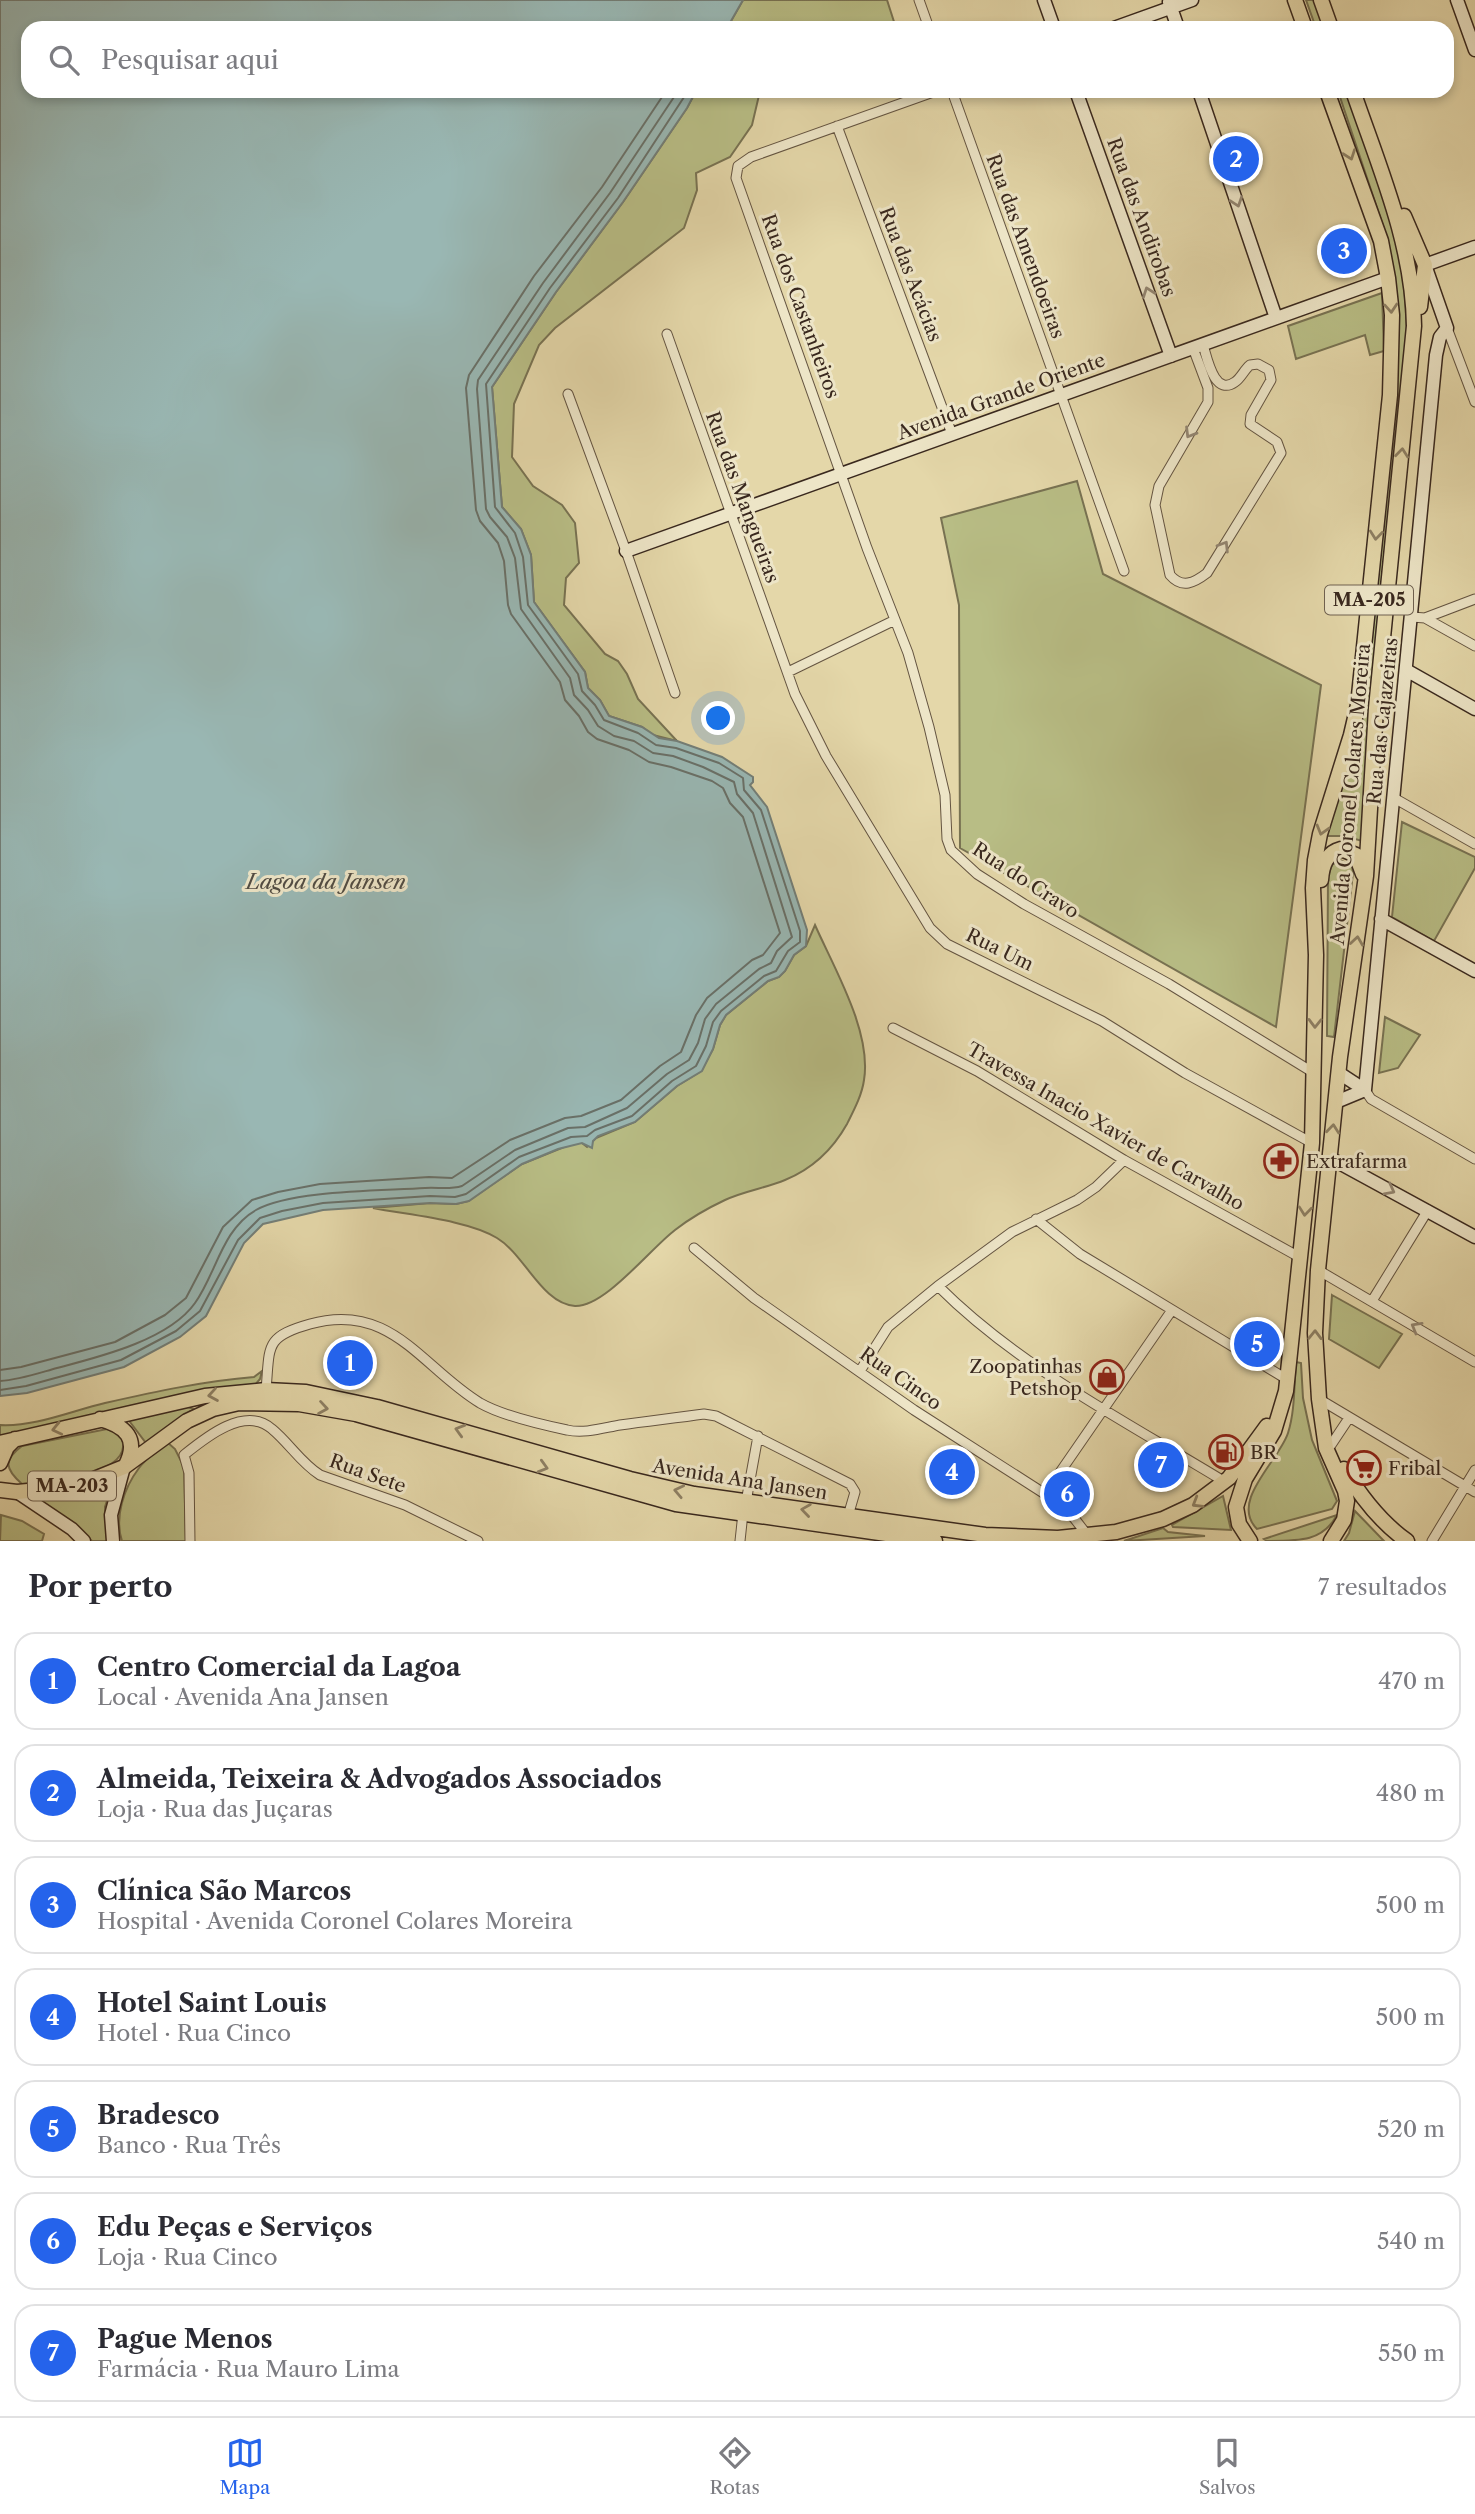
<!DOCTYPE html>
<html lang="pt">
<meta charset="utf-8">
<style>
:root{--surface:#fff;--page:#f7f7f7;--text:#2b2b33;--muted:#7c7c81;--line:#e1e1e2;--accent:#2563eb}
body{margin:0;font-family:"Libre Caslon Text",serif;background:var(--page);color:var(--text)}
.you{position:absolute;left:719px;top:719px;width:24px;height:24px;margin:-18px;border:5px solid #fff;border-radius:50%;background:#1a73e8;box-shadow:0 0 0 10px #1a73e833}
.badge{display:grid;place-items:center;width:46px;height:46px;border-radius:50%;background:var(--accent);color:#fff;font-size:23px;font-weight:700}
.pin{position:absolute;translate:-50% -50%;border:4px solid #fff;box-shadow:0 2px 7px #0006}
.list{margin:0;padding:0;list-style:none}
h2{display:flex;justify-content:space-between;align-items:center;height:91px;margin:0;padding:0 28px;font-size:30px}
h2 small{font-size:23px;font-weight:400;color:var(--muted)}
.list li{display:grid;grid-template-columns:46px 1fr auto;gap:21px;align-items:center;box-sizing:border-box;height:98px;margin:0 14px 14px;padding:0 14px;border:2px solid var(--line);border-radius:21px}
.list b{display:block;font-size:26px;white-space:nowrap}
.list p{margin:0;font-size:23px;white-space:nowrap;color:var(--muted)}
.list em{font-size:23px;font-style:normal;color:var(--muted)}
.icon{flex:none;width:38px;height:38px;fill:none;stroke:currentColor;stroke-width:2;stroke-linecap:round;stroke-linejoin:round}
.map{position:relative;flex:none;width:1475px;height:1541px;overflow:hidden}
.search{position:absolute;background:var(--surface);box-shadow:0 4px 10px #0003;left:21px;right:21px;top:21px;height:77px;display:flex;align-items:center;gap:18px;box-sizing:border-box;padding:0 24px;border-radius:21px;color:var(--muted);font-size:26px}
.sheet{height:875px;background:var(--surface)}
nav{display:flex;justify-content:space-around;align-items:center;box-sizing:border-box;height:98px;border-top:2px solid var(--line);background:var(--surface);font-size:19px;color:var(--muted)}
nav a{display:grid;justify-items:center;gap:4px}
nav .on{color:var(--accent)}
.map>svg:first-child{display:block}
.green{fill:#b8bd85;stroke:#787252;stroke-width:2}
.water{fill:#99b7b3;stroke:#737e77;stroke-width:2}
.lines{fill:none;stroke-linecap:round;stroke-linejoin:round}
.shore{stroke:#697068;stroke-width:2}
.street-casing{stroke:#645441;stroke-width:11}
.secondary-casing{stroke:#39281e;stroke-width:15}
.primary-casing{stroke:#39281e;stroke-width:17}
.street{stroke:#ede5c7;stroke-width:9}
.secondary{stroke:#ede5c7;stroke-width:12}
.primary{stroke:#e4d7a9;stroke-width:14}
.oneway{stroke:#8e8064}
.oneway2{stroke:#938672}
.labels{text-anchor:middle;stroke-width:6;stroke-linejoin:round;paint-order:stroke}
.shield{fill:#ede5c7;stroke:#6f6151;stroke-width:2}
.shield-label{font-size:18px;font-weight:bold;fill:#39281e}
.street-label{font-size:19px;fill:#39281e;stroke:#ede5c7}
.poi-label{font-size:19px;fill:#39281e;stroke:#ede5c7;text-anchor:start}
.water-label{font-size:21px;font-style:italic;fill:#514c43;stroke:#ede5c7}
</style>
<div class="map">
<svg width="1475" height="1541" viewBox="0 0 1475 1541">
<rect width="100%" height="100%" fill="#e4d7a9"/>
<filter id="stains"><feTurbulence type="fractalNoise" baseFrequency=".00286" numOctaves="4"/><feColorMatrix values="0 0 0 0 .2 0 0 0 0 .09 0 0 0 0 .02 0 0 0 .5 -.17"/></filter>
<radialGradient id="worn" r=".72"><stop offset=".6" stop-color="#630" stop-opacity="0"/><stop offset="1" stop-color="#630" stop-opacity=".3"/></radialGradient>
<path class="green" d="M 743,0 L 887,0 L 896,28 L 727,28 Z
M 1306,0 L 1318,0 L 1327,28 L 1316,28 Z
M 696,91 L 760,91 L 752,125 L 730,157 L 696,173 L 697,190 L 684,228 L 555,328 L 539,345 L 514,404 L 512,457 L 533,486 L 562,505 L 575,523 L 579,563 L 566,578 L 564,605 L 605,654 L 618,661 L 627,674 L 638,699 L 677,741 L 653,735 L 642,727 L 609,716 L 600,700 L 588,688 L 585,672 L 534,602 L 531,555 L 521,529 L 502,507 L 492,387 L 556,292 L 623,202 L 687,108 Z
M 1338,91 L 1349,91 L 1396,239 L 1404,280 L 1407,333 L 1362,841 L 1345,836 L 1327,836 L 1364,710 L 1396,392 L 1387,238 Z
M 1382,293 L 1384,351 L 1370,355 L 1365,335 L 1296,359 L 1288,326 Z
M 1077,481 L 1103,574 L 1321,685 L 1276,1027 L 960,848 L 959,605 L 941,518 Z
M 1402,822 L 1475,857 L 1475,868 L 1434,941 L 1392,917 Z
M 1340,860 L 1352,866 L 1353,873 L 1334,1037 L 1327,1036 L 1328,876 L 1332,865 Z
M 815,925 C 834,968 872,1032 864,1080 C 862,1095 854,1110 847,1124 C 833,1149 812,1169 785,1180 C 766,1188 744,1191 725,1200 C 708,1208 689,1219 675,1230 C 650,1249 605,1307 575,1306 C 542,1304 525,1255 497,1238 C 468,1220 408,1215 373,1208 L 430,1203 L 456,1204 L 468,1201 L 522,1164 L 574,1143 L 582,1143 L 587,1147 L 596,1138 L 635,1122 L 677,1086 L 701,1071 L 713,1049 L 720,1025 L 726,1015 L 768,981 L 779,977 L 785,971 L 794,955 L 806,946 Z
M 1385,1017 L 1420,1035 L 1398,1068 L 1379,1073 Z
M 1332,1295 L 1402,1334 L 1379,1368 L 1329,1339 Z
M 1296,1362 L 1301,1363 L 1303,1398 L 1312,1440 L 1337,1501 L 1332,1509 L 1257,1529 C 1229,1501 1279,1461 1288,1433 C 1295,1411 1294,1386 1296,1362 Z
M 262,1371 L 260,1379 L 255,1385 L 0,1436 L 0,1425 C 35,1427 71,1411 105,1403 C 154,1392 204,1381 254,1377 Z
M 184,1405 L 193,1409 L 146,1443 L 127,1418 Z
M 107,1429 C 116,1432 124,1435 123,1447 C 121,1476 44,1483 22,1484 C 5,1469 3,1460 22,1446 Z
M 167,1442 L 175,1449 L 184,1467 L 186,1541 L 122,1541 C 114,1517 124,1488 139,1468 C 146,1458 158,1450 167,1442 Z
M 115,1477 L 105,1507 L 107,1541 L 92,1541 L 74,1524 L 37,1499 L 38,1496 Z
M 1223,1496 L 1231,1530 L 1173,1527 L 1172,1525 Z
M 1355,1511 L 1384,1541 L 1344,1541 L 1349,1533 Z
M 1,1515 L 22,1521 L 44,1534 L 42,1541 L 0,1541 Z
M 1337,1515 C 1323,1541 1301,1541 1267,1541 L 1264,1539 Z
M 1163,1528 L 1168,1532 L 1205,1536 L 1124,1541 Z"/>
<path class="water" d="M 0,0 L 743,0 L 727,28 L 28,28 L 28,91 L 696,91 L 687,108 L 623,202 L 556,292 L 492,387 L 502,507 L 521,529 L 531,555 L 534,602 L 585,672 L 588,688 L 600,700 L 609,716 L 642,727 L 659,738 L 677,741 L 722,757 L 753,777 L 753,782 L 750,785 L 767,807 L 807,930 L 806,946 L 794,955 L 785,971 L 779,977 L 768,981 L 726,1015 L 720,1025 L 713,1049 L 702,1071 L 677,1086 L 635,1122 L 598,1136 L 593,1141 L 592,1148 L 582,1143 L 558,1149 L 522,1164 L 469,1201 L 456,1204 L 430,1203 L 323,1210 L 263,1224 L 244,1243 L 206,1316 L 180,1337 L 124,1367 L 27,1393 L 0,1396 Z"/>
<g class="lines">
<path class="shore" d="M 0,1370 L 21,1367 L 115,1342 L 165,1315 L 186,1298 L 223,1227 L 252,1200 L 278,1192 L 320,1184 L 429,1177 L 452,1178 L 510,1140 L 565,1118 L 581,1116 L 621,1100 L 660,1066 L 681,1052 L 696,1015 L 707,998 L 752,960 L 763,955 L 780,933 L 743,817 L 730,803 L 723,788 L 712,781 L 671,767 L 649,762 L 629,750 L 597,739 L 588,732 L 579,716 L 565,700 L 560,682 L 511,614 L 508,605 L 504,561 L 498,543 L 480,521 L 476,510 L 466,388 L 469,375 L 534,276 L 602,187 L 666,91
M 0,1381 C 19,1380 39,1373 57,1368 C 99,1357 169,1340 195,1303 C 216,1274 222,1229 256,1210 C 292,1190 382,1191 425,1188 C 438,1187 449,1190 462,1186 L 515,1150 L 568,1128 L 585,1127 L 627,1108 L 667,1074 L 689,1060 L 698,1043 L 705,1019 L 716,1004 L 759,969 L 771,963 L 777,951 L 792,937 L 753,813 L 737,794 L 734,782 L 703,767 L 673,756 L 653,753 L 634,741 L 614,736 L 598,726 L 588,710 L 574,695 L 570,678 L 521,609 L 515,558 L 507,537 L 490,517 L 486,509 L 477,389 L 478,380 L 543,283 L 610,193 L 678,91
M 0,1390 L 26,1386 L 121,1360 L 176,1331 L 200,1311 L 238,1240 L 260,1218 L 282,1211 L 323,1203 L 430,1196 L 455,1197 L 466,1194 L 519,1157 L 571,1137 L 587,1136 L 595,1130 L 632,1116 L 672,1081 L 696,1066 L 706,1046 L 713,1022 L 721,1011 L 764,976 L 776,971 L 788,951 L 800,942 L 800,931 L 761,810 L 744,790 L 743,778 L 719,763 L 676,748 L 656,745 L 638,733 L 604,720 L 595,705 L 582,691 L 578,674 L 528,605 L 523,557 L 515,533 L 495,507 L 486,384 L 550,288 L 618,198 L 688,91"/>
<g class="street-casing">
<path id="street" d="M 919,0 L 929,28
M 936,91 L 751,157 L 738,166 L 736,178 L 867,548 L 908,653 L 929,727 L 945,795 L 947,839 L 951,850 L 977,874 L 1024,904 L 1169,984 L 1314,1073
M 952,91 L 1124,571
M 837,126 L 952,434
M 1447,328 L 1475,402
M 667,334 L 795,694 L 826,756 L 930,928 L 947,944 L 1102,1021 L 1185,1073 L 1312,1143
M 1193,348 L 1208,388 L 1208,402 L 1159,486 L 1155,505 L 1170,575 C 1182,589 1194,583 1207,573 L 1281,453 L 1277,442 L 1250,424 L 1251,415 L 1271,380 L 1269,370 L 1258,364 L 1250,365 C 1244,370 1241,378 1235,382 C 1214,397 1207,357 1203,345
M 568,394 L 626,551 L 675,693
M 1412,617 L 1425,618 L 1475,599
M 1425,618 L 1475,646
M 788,672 L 895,620
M 1394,798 L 1475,844
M 893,1028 L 977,1071 L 1124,1160 L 1301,1258
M 1365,1090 L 1371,1099 L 1475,1159
M 1036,1219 L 1080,1254 L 1288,1380
M 694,1248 L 754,1298 L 914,1410 L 1045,1494 L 1074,1518 L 1088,1536
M 1318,1270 L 1475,1362
M 938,1286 C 1020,1368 1127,1422 1225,1482
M 1372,1301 L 1428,1210
M 860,1371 L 888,1327 L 938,1286 L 1012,1232 L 1077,1200 L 1096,1187 L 1124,1160
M 266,1390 C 270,1346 264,1337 310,1324 C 391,1301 422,1368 480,1403 C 501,1415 543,1425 567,1430 C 584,1434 603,1428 620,1425 C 648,1421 676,1418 704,1414 L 716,1416 L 850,1484 L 855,1492 L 848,1516
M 1319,1399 L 1475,1492
M 1331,1445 L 1349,1418
M 1045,1494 L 1172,1310
M 746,1502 L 758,1436
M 190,1541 L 189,1473 L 184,1455 C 205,1438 245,1405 272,1429 C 289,1443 301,1463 320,1475 L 405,1505 L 478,1541
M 740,1541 L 743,1513
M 1432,1541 L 1475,1470"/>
</g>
<g class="secondary-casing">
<path id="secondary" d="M 1044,0 L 1054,28
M 1457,0 L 1475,50
M 1169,2 L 1178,28
M 1114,28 L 1192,0
M 1076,91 L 1171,356
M 1199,91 L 1276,318
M 626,551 L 1388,278
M 1406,670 L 1475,709
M 1381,919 L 1475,971
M 1339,1073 L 1365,1090
M 1365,1090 L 1436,355 L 1440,337 L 1447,328 L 1425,265 L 1475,247
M 1336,1102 L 1365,1090
M 1330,1158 L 1475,1237
M 17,1492 L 72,1529 L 84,1541
M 113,1541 L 111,1515 L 124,1467"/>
</g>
<g class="primary-casing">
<path id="primary" d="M 1295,0 L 1305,28
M 1321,0 L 1331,28
M 1404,216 L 1425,265 L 1420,307
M 1321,880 C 1322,866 1326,853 1341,849 L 1356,855 L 1363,874
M 100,1419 C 126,1426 139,1439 126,1465
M 0,1443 L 205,1396 L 266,1390 L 306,1392 L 377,1407 L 630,1479 L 694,1494 L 985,1535 L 1058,1538 L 1116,1532 L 1163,1519 L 1193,1505 L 1229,1478 L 1267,1426
M 0,1463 L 7,1447 L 15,1439
M 1344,1469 C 1361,1497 1380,1522 1407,1541
M 0,1490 L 17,1492 L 50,1489 L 87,1482 L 124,1467 L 187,1421 L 213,1409 L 239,1403 L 299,1404 L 356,1414 L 676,1504 L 935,1541
M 1250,1541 L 1239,1524 L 1236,1507 L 1245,1479 L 1274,1431 L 1286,1391 L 1312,1143 L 1316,955 L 1313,888 L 1315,860 L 1320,834 L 1351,735 L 1358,705 L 1390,395 L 1392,315 L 1388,278 L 1381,241 L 1327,91
M 1331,1541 L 1344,1520 L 1347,1501 L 1345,1491 L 1326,1448 L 1319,1399 L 1315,1333 L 1318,1270 L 1340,1057 L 1366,876 L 1376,708 L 1414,326 C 1413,244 1379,167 1353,91"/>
</g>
<use href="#street" class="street"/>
<use href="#secondary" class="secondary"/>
<use href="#primary" class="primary"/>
</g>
<defs><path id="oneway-chevron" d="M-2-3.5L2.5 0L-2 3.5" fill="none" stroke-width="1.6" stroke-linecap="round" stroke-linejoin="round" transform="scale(1.75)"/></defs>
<g class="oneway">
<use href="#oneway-chevron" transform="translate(1350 155) rotate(70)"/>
<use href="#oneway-chevron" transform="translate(1391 308) rotate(86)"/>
<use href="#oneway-chevron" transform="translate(1402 453) rotate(-84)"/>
<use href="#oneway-chevron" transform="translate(1376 535) rotate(96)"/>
<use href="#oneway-chevron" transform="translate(1322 830) rotate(106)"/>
<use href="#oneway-chevron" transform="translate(1357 941) rotate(-82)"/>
<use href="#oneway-chevron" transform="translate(1315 1023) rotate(91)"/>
<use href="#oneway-chevron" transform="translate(1333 1129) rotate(-84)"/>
<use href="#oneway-chevron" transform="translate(1305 1211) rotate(96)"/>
<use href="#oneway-chevron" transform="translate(1315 1335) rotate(-89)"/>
<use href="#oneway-chevron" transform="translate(213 1395) rotate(171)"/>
<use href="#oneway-chevron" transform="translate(323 1408) rotate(9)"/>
<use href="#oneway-chevron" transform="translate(57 1429) rotate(167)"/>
<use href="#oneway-chevron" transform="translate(460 1430) rotate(-164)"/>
<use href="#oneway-chevron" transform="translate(543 1467) rotate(16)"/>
<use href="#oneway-chevron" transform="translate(679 1491) rotate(-168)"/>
<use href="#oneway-chevron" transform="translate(1197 1503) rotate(149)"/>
<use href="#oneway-chevron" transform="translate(806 1510) rotate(-172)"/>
</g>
<g class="oneway2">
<use href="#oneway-chevron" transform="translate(1237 202) rotate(71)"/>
<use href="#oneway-chevron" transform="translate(1148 292) rotate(-110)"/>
<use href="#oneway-chevron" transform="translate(1190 433) rotate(121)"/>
<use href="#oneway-chevron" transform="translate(1224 546) rotate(-58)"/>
<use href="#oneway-chevron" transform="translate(1390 1190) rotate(28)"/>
<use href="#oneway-chevron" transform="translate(1416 1327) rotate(-150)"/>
</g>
<defs>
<g id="pharmacy-ring" transform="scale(1.75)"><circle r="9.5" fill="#ede5c7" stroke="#8f2418" stroke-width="1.5"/><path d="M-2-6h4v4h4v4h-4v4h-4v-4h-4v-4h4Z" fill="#8f2418"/></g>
<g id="shop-ring" transform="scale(1.75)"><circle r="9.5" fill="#ede5c7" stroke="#8f2418" stroke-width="1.5"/><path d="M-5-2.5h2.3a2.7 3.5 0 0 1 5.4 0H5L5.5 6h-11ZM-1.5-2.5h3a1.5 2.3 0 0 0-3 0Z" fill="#8f2418"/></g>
<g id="fuel-ring" transform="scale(1.75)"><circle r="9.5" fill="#ede5c7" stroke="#8f2418" stroke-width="1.5"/><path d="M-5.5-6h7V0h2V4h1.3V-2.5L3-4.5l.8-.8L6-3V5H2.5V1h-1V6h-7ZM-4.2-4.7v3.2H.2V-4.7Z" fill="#8f2418"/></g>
<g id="supermarket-ring" transform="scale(1.75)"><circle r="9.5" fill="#ede5c7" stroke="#8f2418" stroke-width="1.5"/><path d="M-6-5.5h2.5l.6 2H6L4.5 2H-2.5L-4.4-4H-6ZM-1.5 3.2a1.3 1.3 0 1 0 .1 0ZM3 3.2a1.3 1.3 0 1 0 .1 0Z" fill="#8f2418"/></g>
</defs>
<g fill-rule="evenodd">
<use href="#pharmacy-ring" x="1281" y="1161"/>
<use href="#shop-ring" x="1107" y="1377"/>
<use href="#fuel-ring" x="1226" y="1452"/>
<use href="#supermarket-ring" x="1364" y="1468"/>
</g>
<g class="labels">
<g class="shield">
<rect x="1325" y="585.5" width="88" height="29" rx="5"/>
<rect x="28" y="1471.5" width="88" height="29" rx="5"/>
</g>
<g class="shield-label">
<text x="1369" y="606">MA-205</text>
<text x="72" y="1492">MA-203</text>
</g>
<g class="street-label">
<text transform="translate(1142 217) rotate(70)" y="7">Rua das Andirobas</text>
<text transform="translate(1026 246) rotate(70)" y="7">Rua das Amendoeiras</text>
<text transform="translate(911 274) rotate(69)" y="7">Rua das Acácias</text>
<text transform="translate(801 306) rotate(70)" y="7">Rua dos Castanheiros</text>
<text transform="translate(1001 396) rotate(-20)" y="7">Avenida Grande Oriente</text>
<text transform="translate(743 497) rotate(70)" y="7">Rua das Mangueiras</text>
<text transform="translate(1382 721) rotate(-84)" y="7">Rua das Cajazeiras</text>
<text transform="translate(1350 794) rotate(-85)" y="7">Avenida Coronel Colares Moreira</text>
<text transform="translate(1026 880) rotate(33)" y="7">Rua do Cravo</text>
<text transform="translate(1000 949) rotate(26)" y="7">Rua Um</text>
<text transform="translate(1106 1126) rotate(30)" y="7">Travessa Inacio Xavier de Carvalho</text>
<text transform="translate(901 1378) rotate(35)" y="7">Rua Cinco</text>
<text transform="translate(368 1473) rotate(20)" y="7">Rua Sete</text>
<text transform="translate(740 1479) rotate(9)" y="7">Avenida Ana Jansen</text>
</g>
<g class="poi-label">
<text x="1306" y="1168">Extrafarma</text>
<text x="1082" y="1373" text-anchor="end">Zoopatinhas<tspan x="1082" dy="22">Petshop</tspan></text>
<text x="1250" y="1459">BR</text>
<text x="1388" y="1475">Fribal</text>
</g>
<g class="water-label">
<text x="326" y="889">Lagoa da Jansen</text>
</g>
</g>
<rect width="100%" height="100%" filter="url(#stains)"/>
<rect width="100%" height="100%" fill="url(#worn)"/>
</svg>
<div class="you"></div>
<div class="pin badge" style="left:350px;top:1363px">1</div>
<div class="pin badge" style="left:1236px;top:159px">2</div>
<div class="pin badge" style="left:1344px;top:251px">3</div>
<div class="pin badge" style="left:952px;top:1472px">4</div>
<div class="pin badge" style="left:1257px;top:1344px">5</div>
<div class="pin badge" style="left:1067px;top:1494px">6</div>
<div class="pin badge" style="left:1161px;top:1465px">7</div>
<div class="search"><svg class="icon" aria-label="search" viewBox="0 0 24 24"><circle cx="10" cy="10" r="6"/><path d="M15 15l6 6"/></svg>Pesquisar aqui</div>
</div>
<section class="sheet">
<h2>Por perto<small>7 resultados</small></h2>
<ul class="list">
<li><span class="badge">1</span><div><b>Centro Comercial da Lagoa</b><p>Local · Avenida Ana Jansen</p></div><em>470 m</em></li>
<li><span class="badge">2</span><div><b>Almeida, Teixeira &amp; Advogados Associados</b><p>Loja · Rua das Juçaras</p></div><em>480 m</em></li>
<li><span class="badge">3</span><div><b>Clínica São Marcos</b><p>Hospital · Avenida Coronel Colares Moreira</p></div><em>500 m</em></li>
<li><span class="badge">4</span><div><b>Hotel Saint Louis</b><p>Hotel · Rua Cinco</p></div><em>500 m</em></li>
<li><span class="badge">5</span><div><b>Bradesco</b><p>Banco · Rua Três</p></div><em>520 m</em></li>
<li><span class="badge">6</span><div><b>Edu Peças e Serviços</b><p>Loja · Rua Cinco</p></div><em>540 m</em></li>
<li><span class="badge">7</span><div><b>Pague Menos</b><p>Farmácia · Rua Mauro Lima</p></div><em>550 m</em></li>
</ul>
</section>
<nav>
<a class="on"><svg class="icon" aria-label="map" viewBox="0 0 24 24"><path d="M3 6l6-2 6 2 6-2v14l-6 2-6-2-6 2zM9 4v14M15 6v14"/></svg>Mapa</a>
<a><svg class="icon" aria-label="directions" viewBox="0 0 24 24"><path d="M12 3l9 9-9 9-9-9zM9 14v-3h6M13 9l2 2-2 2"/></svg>Rotas</a>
<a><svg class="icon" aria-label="saved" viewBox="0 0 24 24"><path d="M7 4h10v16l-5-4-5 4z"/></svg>Salvos</a>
</nav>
